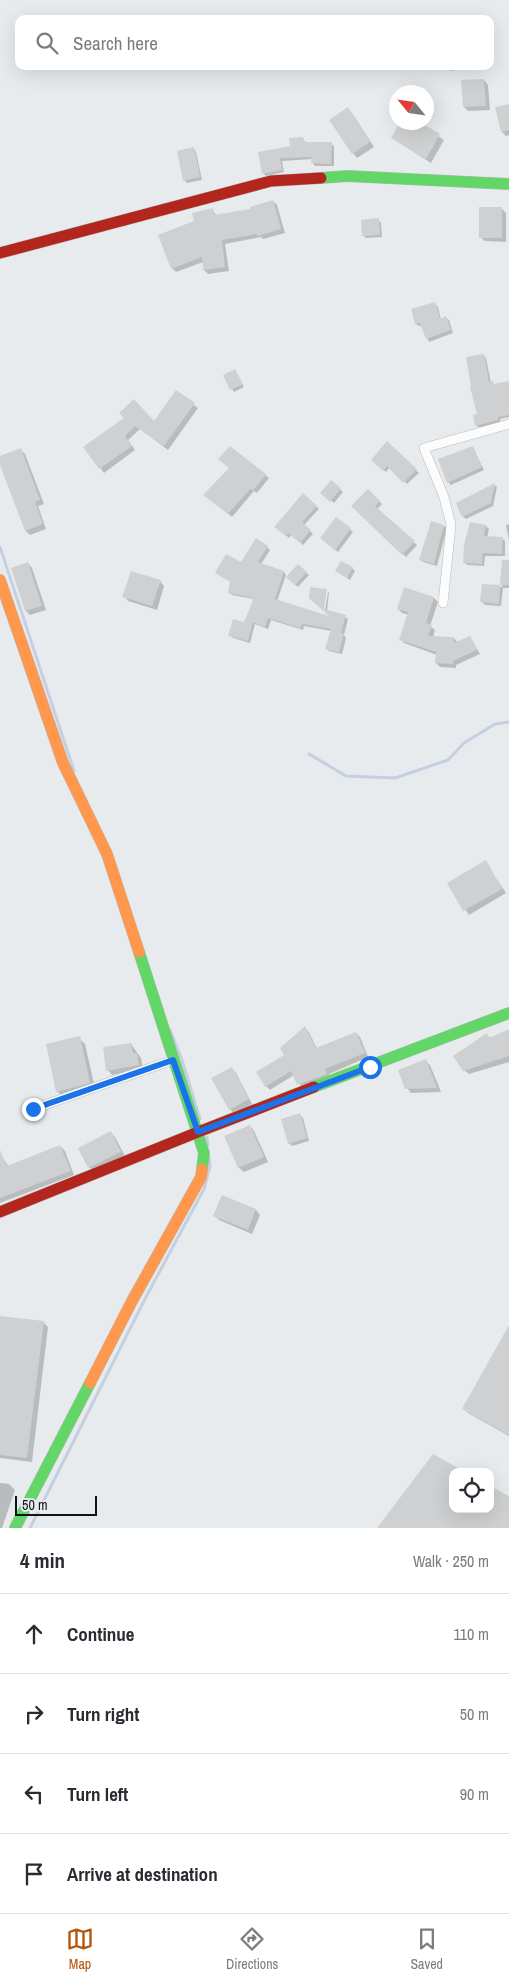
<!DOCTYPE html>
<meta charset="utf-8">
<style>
:root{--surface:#fff;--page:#f7f7f7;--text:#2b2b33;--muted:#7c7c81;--line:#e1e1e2;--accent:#b45309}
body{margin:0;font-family:"Archivo Narrow",sans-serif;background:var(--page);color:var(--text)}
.controls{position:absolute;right:15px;bottom:15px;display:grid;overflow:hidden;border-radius:10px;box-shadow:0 5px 20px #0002}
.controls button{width:45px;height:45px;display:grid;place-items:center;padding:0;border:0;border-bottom:1px solid var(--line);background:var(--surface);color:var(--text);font:25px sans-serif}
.compass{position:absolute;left:389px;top:85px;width:45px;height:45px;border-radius:50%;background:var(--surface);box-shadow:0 5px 20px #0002;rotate:299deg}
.scale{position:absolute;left:15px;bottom:12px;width:82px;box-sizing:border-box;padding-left:5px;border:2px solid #101213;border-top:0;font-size:14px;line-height:18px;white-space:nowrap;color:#101213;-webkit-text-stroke:4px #e7ebee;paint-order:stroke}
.stop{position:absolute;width:15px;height:15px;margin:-11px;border:4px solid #1a73e8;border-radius:50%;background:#fff}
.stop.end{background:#1a73e8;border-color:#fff;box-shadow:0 1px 5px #0008}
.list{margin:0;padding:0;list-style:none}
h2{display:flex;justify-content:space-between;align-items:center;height:65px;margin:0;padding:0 20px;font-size:21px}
h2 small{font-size:16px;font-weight:400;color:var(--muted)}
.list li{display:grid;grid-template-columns:32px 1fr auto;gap:15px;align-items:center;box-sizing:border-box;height:80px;padding:0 20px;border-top:1px solid var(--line)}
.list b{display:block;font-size:19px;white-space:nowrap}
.list em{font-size:16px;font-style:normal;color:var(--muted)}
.icon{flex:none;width:28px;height:28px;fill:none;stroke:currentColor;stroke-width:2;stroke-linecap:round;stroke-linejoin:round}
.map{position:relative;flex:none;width:509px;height:1528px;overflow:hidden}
.search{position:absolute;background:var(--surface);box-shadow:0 5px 20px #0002;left:15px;right:15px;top:15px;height:55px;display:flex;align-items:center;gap:12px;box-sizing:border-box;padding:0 18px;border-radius:10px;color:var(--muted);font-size:19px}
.sheet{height:385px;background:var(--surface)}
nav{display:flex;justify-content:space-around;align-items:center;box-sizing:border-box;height:70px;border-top:1px solid var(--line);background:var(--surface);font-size:14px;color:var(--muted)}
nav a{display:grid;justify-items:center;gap:2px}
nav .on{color:var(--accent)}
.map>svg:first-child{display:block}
.shadow{fill:#0003}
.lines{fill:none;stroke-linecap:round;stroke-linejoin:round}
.stream{stroke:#c4d0e2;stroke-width:3}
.building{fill:#ced0d1}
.street-casing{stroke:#b9bbbd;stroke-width:10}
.fast-casing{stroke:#b9bbbd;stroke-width:12}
.slow-casing{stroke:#b9bbbd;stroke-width:12}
.jam-casing{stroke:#b9bbbd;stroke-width:12}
.street{stroke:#fcfcfc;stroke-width:9}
.fast{stroke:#63d668;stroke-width:11}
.slow{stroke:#ff974d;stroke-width:11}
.jam{stroke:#b3261e;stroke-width:11}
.route{stroke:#1a73e8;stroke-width:6}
</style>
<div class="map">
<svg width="509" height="1528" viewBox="0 0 509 1528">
<rect width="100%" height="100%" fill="#e8ebed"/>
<path class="shadow" d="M 447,66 L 467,66 L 468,68 L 451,71 Z
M 484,80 L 488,85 L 490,110 L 468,111 L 464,107 Z
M 509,105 L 509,135 L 506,136 L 502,132 Z
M 352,113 L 374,147 L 357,158 L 353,153 Z
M 418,122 L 444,140 L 431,163 L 392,138 Z
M 303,139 L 306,143 L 331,144 L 334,146 L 334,166 L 315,166 L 313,163 L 313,159 L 282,161 L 284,172 L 266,176 L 263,173 Z
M 194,149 L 196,152 L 202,180 L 187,183 L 184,180 Z
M 273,201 L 277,205 L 285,233 L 263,239 L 261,237 L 225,244 L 229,271 L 208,274 L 204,270 L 203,262 L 176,272 L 172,268 L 196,222 L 212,210 L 217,216 L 252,210 Z
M 502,209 L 506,213 L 506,242 L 485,241 L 480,237 Z
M 378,220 L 381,223 L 382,237 L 366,238 L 363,235 Z
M 435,304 L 438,307 L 441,320 L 446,318 L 449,320 L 453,333 L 429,342 L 422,325 L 419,326 L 416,324 Z
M 483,355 L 486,358 L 491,383 L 495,385 L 509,382 L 509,417 L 500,419 L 500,423 L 479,428 L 477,425 Z
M 235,370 L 244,387 L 234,392 L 224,376 Z
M 177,392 L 198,408 L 168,450 L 140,429 L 128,440 L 135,450 L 104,473 L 85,447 L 126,418 L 155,422 Z
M 387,443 L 419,473 L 407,484 L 390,467 L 386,472 L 372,460 Z
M 473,448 L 484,470 L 451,485 L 448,482 Z
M 21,450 L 25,454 L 44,504 L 38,506 L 46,529 L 30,535 L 26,531 L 0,461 L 0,458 Z
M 265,475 L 269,478 L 257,493 L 254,491 L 232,517 L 205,495 Z
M 331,481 L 343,492 L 334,503 L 322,493 Z
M 494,485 L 497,487 L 493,506 L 466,519 L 463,516 Z
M 368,490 L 382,504 L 377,509 L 417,545 L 406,557 L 353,506 Z
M 304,495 L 319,509 L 304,525 L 313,534 L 303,545 L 292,534 L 289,538 L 279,529 Z
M 336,518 L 353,532 L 338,552 L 324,541 Z
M 471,523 L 486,526 L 489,529 L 487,538 L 502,538 L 505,541 L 505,556 L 485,556 L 484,566 L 467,565 L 464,562 Z
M 509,524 L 509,541 L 506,525 Z
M 444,526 L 447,528 L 437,566 L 423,562 L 420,559 Z
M 267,547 L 270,550 L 261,564 L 284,572 L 286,575 L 277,601 L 333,618 L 325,611 L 328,592 L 329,593 L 327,611 L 345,617 L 348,619 L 344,635 L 346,638 L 342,654 L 329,651 L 326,648 L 332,631 L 304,626 L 303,630 L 271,620 L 268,629 L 255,624 L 250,643 L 233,638 L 230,635 L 244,624 L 254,599 L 232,595 L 229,592 L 241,563 Z
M 28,563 L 32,568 L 46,610 L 30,615 L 26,611 Z
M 298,565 L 309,575 L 298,587 L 287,577 Z
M 503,565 L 509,565 L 509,588 L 503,588 L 501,606 L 485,605 L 482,602 L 483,585 L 502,587 Z
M 352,568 L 355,571 L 350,580 L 337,571 Z
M 160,581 L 164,586 L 157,610 L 128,601 L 124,596 Z
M 404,589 L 434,598 L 438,602 L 430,626 L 435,630 L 433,637 L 454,638 L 458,643 L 470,637 L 480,654 L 456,665 L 456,668 L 440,667 L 436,663 L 437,655 L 404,643 L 400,639 L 409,615 L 402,613 L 398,609 Z
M 485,862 L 506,893 L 469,915 L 448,884 Z
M 305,1028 L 309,1032 L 317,1049 L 356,1033 L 360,1037 L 368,1057 L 329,1074 L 331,1078 L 303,1089 L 294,1075 L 270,1090 L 266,1086 Z
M 509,1030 L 509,1062 L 469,1074 L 464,1070 L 487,1035 L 491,1039 Z
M 79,1038 L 85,1044 L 95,1088 L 63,1097 L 57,1091 Z
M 131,1044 L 141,1058 L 143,1069 L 112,1075 L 108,1070 Z
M 425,1061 L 430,1065 L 441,1092 L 411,1093 L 407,1088 Z
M 231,1069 L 236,1073 L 252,1104 L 234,1114 L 230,1109 Z
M 300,1115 L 303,1118 L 309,1141 L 292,1146 L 289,1143 Z
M 250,1126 L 254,1131 L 268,1162 L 244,1172 L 239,1168 L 226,1137 Z
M 111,1133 L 115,1137 L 125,1156 L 94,1171 L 89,1167 Z
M 60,1146 L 65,1151 L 74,1175 L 0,1203 L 0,1159 L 3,1158 L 9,1167 Z
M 222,1197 L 256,1210 L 260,1215 L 252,1234 L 219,1220 L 215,1216 Z
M 0,1317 L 44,1323 L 48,1327 L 32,1462 L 0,1458 Z
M 509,1327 L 509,1436 L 468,1413 L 463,1408 Z
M 0,1483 L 9,1484 L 15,1490 L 2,1528 L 0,1528 Z"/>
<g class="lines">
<path class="stream" d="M 0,547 L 74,771
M 309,754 L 346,776 L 395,778 L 448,760 L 464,743 L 495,724 L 509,722
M 170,1030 L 182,1060 L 200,1119
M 207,1137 L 208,1145
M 30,1528 L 146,1297 L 204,1189 L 210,1166 L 209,1157"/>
</g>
<path class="building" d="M 484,79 L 486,106 L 463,107 L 461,80 Z
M 509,104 L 509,130 L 501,132 L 495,107 Z
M 348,107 L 370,142 L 352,154 L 329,120 Z
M 400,122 L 420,122 L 440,134 L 426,159 L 391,138 Z
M 303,137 L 304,142 L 332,142 L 331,164 L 311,163 L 312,157 L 280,158 L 282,170 L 262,174 L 258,152 L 290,146 L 289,138 Z
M 194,147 L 200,177 L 183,181 L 177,151 Z
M 273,200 L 281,229 L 258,236 L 257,234 L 222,240 L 225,267 L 203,270 L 202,257 L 171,269 L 158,235 L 194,221 L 192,213 L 213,208 L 214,215 L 250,209 L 250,207 Z
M 479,207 L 502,207 L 502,238 L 479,238 Z
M 379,218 L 380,235 L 362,236 L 361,220 Z
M 435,302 L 440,319 L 446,316 L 451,330 L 426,339 L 420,323 L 415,324 L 411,309 Z
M 484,354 L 489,382 L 493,381 L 494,384 L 509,381 L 509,415 L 498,417 L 498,420 L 475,426 L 473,415 L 477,414 L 470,387 L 471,387 L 466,357 Z
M 235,369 L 243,384 L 230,390 L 223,375 Z
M 176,390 L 195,403 L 164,446 L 135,426 L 125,436 L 132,446 L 99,469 L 83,447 L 124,418 L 119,413 L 134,399 L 154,421 Z
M 387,441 L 417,469 L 403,483 L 387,466 L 383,471 L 371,460 Z
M 230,446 L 266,474 L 253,491 L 250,489 L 228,514 L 203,495 L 229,468 L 218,459 Z
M 473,446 L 482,467 L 447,483 L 438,459 Z
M 21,448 L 40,500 L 35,502 L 43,524 L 25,531 L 0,465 L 0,456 Z
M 331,480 L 341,488 L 330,502 L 320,493 Z
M 495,483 L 491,503 L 462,517 L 456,503 Z
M 368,489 L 380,501 L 375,506 L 415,541 L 402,555 L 351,506 Z
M 303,493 L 317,506 L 302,522 L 311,530 L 300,543 L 288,533 L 286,536 L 274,527 Z
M 336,517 L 351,528 L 335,550 L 320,538 Z
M 431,521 L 444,525 L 434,564 L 419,560 Z
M 470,522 L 486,525 L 484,536 L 503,537 L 502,554 L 483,553 L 482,564 L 463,563 L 464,545 Z
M 256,538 L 268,546 L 258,562 L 284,571 L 275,599 L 329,616 L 309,598 L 310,587 L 327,589 L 324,609 L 346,615 L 341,633 L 344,634 L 339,652 L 325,649 L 331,629 L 302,624 L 300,628 L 268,618 L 265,627 L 253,622 L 248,641 L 228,636 L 233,619 L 244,622 L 254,598 L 228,593 L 230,582 L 215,573 L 226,554 L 241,562 Z
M 502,560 L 509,560 L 509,585 L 500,585 Z
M 341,561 L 353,567 L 347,578 L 335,571 Z
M 28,562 L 42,606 L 25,611 L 11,568 Z
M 298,564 L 307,572 L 295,585 L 286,577 Z
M 131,571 L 161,580 L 152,606 L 122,597 Z
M 482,584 L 500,585 L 499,604 L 480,602 Z
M 404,587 L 434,597 L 426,623 L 432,625 L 428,636 L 454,637 L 454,643 L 470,636 L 477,650 L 453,661 L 453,664 L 435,663 L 436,652 L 399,640 L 408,612 L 397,609 Z
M 486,860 L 502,889 L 463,911 L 447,883 Z
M 305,1026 L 316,1048 L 356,1032 L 365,1053 L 325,1069 L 327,1074 L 297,1085 L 291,1071 L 265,1087 L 256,1072 L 284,1055 L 280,1048 Z
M 509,1029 L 509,1056 L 463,1071 L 453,1056 L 487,1033 L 489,1038 Z
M 80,1036 L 90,1083 L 56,1092 L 46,1044 Z
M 131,1043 L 133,1053 L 137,1053 L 139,1065 L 106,1071 L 103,1047 Z
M 426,1059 L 437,1088 L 405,1089 L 398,1070 Z
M 232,1067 L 249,1099 L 229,1110 L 211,1078 Z
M 300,1113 L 307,1138 L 288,1144 L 281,1119 Z
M 250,1125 L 264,1157 L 238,1168 L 224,1136 Z
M 111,1131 L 121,1152 L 88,1168 L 78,1148 Z
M 60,1145 L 71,1171 L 0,1198 L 0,1150 L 7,1166 Z
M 222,1195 L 256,1209 L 248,1230 L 213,1216 Z
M 0,1316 L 44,1321 L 27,1458 L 0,1455 Z
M 509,1325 L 509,1435 L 462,1409 Z
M 433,1454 L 465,1472 L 453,1472 L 453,1509 L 490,1509 L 490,1486 L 509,1496 L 509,1528 L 377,1528 Z"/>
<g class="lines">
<g class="street-casing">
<path id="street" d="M 443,603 L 451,525 L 444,497 L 424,448 L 509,424
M 33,1109 L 173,1060"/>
</g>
<g class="fast-casing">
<path id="fast" d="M 321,178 L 347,176 L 509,184
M 139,952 L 204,1153 L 202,1169
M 314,1087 L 509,1013
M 15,1528 L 90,1383"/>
</g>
<g class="slow-casing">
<path id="slow" d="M 0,580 L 63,763 L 107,854 L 139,952
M 90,1383 L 132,1301 L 201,1177 L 202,1169"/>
</g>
<g class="jam-casing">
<path id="jam" d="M 0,253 L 271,181 L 321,178
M 0,1212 L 198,1132 L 314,1087"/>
</g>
<use href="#street" class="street"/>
<use href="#fast" class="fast"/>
<use href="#slow" class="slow"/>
<use href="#jam" class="jam"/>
</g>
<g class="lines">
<path class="route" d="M 33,1109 L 173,1060 L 198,1132 L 370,1067"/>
</g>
</svg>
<div class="controls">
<button><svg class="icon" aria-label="locate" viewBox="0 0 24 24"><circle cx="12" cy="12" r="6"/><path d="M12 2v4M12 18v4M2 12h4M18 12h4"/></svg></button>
</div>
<svg class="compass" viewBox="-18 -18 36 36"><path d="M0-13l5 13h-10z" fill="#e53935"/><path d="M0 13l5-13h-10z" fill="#7c7c81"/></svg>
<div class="scale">50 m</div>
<div class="stop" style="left:370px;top:1067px"></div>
<div class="stop end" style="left:33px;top:1109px"></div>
<div class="search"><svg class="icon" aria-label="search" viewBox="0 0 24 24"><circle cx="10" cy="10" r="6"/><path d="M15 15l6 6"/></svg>Search here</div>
</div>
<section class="sheet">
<h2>4 min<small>Walk · 250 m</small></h2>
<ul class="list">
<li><svg class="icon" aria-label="ahead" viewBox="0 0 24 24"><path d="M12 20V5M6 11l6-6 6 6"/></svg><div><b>Continue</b></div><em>110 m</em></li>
<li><svg class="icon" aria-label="right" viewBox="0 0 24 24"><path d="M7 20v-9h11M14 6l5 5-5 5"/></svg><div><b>Turn right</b></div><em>50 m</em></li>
<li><svg class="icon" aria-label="left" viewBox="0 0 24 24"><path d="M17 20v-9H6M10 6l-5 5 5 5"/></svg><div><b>Turn left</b></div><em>90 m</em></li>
<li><svg class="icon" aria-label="arrive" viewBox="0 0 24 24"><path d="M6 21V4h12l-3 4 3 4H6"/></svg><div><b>Arrive at destination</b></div></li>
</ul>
</section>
<nav>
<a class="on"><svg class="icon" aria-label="map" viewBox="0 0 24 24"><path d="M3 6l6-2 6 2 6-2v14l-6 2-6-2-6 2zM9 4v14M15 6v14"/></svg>Map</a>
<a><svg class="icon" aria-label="directions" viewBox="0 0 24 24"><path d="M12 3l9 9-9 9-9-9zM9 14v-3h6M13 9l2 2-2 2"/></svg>Directions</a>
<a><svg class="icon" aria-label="saved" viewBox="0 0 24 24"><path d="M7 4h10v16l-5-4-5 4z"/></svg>Saved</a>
</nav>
